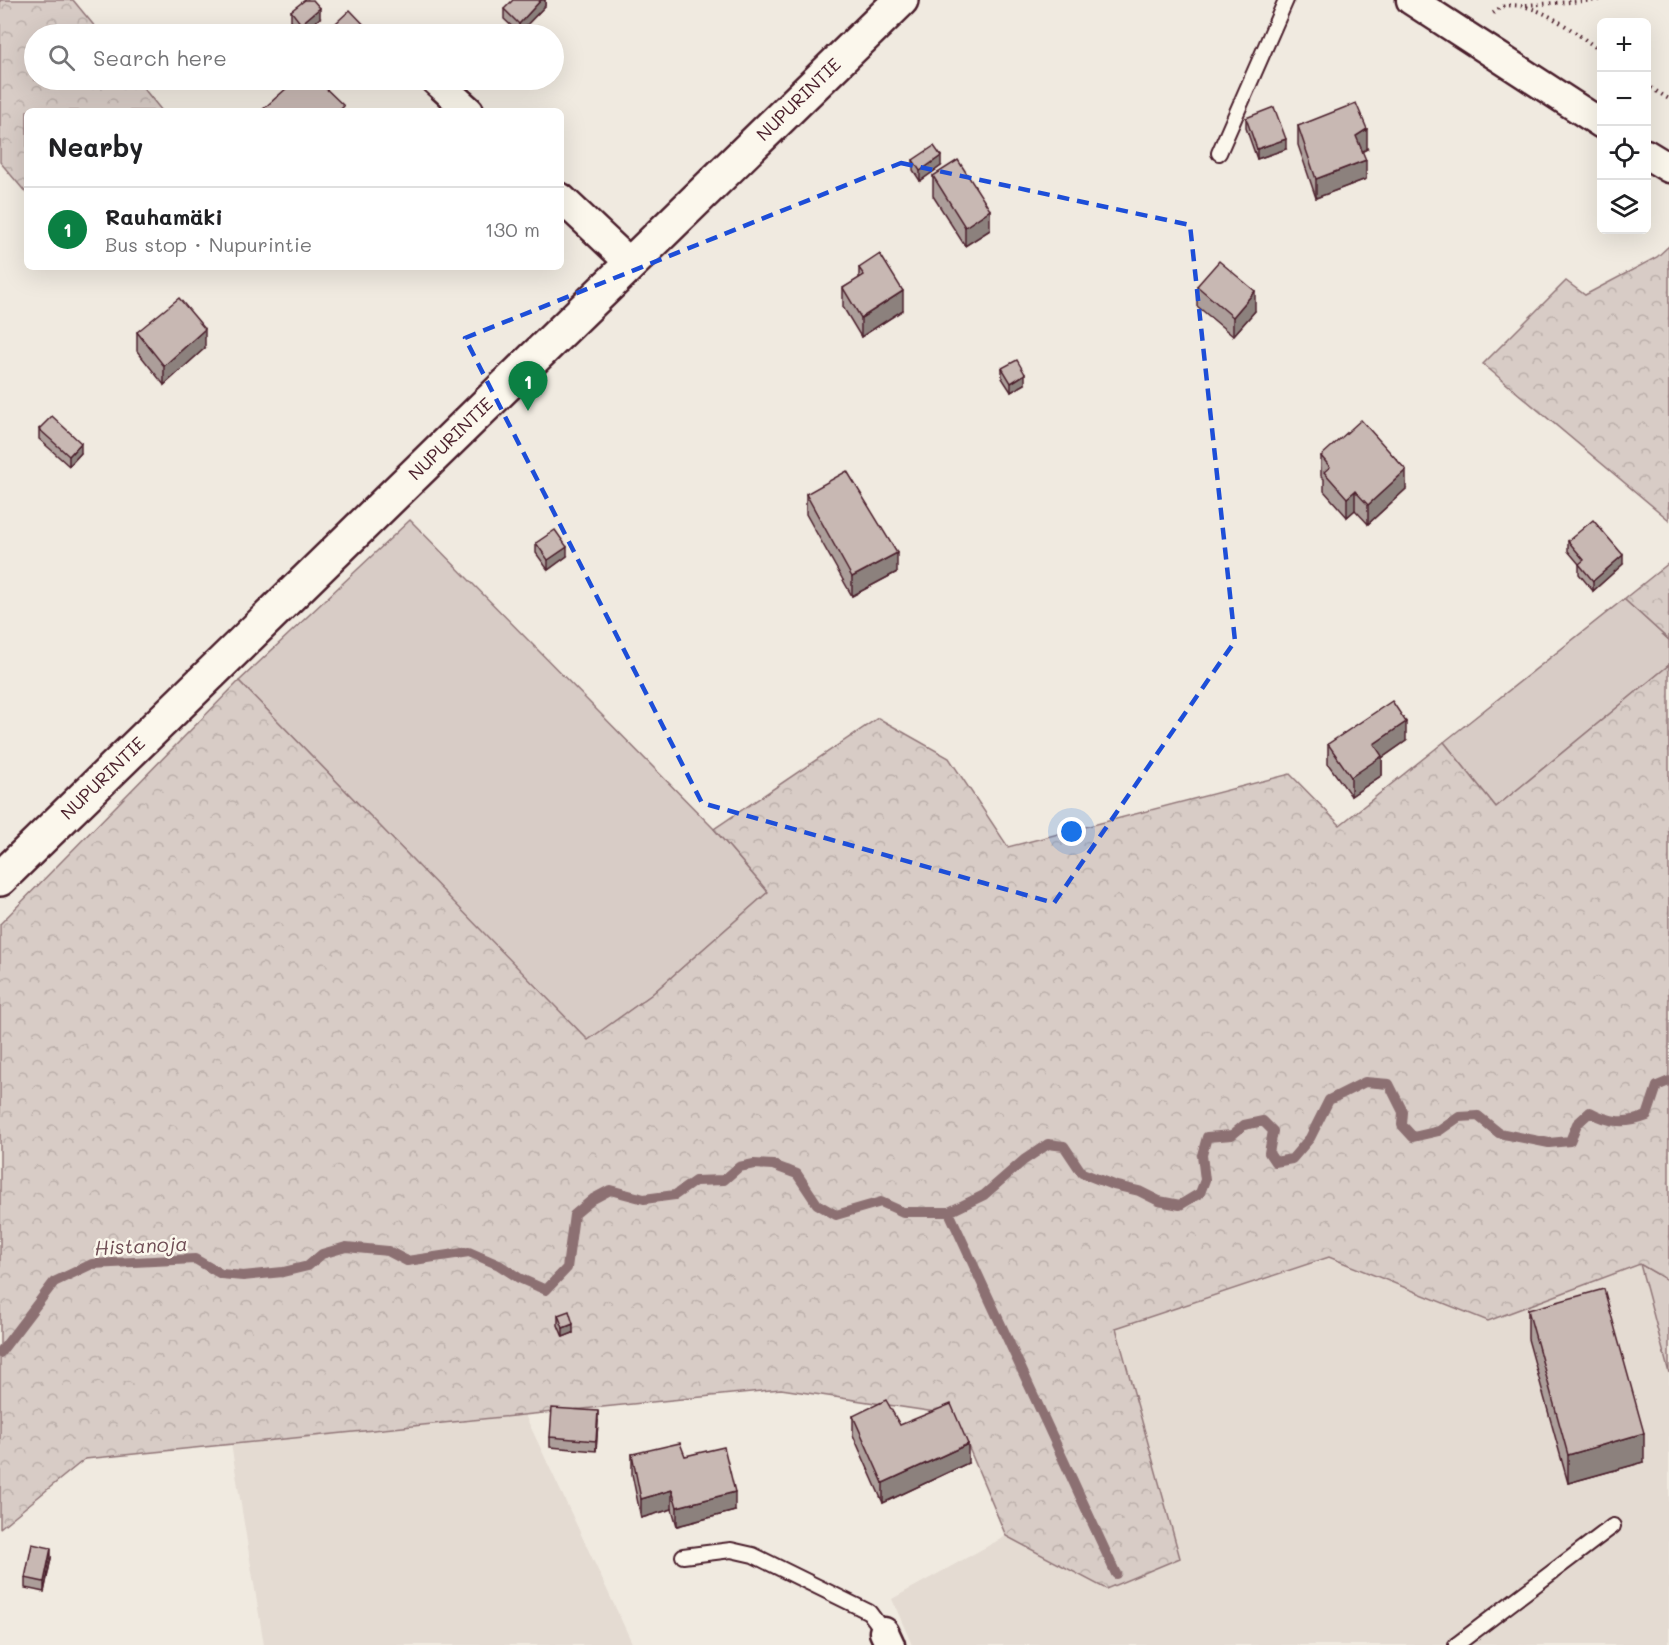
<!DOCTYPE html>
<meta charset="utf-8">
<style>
:root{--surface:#fff;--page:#f6f6f6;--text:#202124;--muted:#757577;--line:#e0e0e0;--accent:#0b8043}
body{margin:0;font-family:Mali,sans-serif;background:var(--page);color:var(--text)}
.controls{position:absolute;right:18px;top:18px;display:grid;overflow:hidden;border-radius:9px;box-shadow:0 6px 24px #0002}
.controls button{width:54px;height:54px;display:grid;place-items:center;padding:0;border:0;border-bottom:2px solid var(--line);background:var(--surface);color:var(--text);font:30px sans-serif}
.you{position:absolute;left:1072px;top:832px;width:21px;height:21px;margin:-15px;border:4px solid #fff;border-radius:50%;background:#1a73e8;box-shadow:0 0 0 9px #1a73e833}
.badge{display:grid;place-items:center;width:39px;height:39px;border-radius:50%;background:var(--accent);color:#fff;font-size:20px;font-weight:700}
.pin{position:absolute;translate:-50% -50px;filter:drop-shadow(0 2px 3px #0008)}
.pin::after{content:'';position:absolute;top:32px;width:21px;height:18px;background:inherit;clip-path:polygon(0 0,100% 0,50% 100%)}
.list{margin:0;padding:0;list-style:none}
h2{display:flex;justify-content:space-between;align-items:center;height:78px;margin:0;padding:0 24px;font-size:26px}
h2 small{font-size:20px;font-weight:400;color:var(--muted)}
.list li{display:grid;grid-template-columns:39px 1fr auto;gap:18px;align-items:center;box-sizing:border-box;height:84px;padding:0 24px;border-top:2px solid var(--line)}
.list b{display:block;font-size:22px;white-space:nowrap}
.list p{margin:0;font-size:20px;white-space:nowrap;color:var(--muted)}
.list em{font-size:20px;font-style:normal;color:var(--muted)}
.icon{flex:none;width:33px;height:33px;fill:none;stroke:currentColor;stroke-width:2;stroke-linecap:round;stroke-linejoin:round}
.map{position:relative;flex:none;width:1669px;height:1645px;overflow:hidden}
.search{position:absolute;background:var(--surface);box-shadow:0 6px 24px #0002;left:24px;top:24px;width:540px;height:66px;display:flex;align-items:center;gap:15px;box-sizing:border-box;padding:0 21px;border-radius:33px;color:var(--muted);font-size:22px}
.panel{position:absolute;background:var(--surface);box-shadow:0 6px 24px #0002;left:24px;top:108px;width:540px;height:162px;border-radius:9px}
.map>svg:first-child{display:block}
.built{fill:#e4dbd2}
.green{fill:#d8ccc6;stroke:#917678;stroke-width:1.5}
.forest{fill:url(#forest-crowns);stroke:#917678;stroke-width:1.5}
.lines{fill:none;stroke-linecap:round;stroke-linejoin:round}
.stream{stroke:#8c6f72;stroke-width:10}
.lane-casing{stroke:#4a1f2b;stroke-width:18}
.street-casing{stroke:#4a1f2b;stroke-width:33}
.secondary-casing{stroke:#4a1f2b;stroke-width:38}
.path{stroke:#4a1f2b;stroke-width:4;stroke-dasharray:1.5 4.5;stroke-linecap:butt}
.lane{stroke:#fbf7ec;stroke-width:14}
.street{stroke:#fbf7ec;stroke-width:28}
.secondary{stroke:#fbf7ec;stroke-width:33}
.wall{fill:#ac9e9a;stroke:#4a1f2b;stroke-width:1.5}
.shaded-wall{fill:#8c817d;stroke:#4a1f2b;stroke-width:1.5}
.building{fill:#c8b8b3;stroke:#4a1f2b;stroke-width:1.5}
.marked{fill:none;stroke:#1d4ed8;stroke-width:4.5;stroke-dasharray:12 8;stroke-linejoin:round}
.labels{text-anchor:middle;stroke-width:5;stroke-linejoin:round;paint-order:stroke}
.street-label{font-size:18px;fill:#4a1f2b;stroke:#fbf7ec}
.water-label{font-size:20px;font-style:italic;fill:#704e55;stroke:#fbf7ec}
</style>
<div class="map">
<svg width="1669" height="1645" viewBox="0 0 1669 1645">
<defs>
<pattern id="forest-crowns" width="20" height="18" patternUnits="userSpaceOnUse" patternTransform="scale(1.5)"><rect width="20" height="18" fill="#d8ccc6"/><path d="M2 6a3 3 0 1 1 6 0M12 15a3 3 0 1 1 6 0" fill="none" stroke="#bbafaa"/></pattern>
</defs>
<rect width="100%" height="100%" fill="#f0eae0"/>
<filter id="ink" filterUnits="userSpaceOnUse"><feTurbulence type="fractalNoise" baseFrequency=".0167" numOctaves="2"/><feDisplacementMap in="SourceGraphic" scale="12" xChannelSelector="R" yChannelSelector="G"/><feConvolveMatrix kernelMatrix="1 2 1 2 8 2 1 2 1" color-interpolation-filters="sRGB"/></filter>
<g filter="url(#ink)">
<path class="built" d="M 1329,1257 L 1488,1321 L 1640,1264 L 1669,1373 L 1669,1645 L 912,1645 L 892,1599 L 1006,1536 L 1106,1589 L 1179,1558 L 1115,1328 Z
M 525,1415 L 633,1645 L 264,1645 L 231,1444 Z"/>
<path class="green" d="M 410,520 L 714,829 L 768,892 L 651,995 L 588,1041 L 239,681 Z
M 1624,599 L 1669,640 L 1669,665 L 1496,807 L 1444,742 Z
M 1640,1264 L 1669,1281 L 1669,1373 Z"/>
<path class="forest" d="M 0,0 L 73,0 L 101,34 L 34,34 L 34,80 L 137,80 L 162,111 L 27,111 L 27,194 L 0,162 Z
M 1669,246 L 1669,520 L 1483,364 L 1566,281 L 1585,295 L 1657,257 Z
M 1669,563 L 1669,640 L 1624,599 Z
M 1669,665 L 1669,1281 L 1640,1264 L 1488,1321 L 1329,1257 L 1116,1328 L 1180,1558 L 1106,1589 L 1006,1536 L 955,1415 L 781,1389 L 85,1459 L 0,1528 L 0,924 L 239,681 L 588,1040 L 651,995 L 768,892 L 714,829 L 878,718 L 949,758 L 1008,847 L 1290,774 L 1340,825 L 1444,742 L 1496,807 Z"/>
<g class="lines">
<path class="stream" d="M 949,1212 L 1116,1574
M 0,1353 L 54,1282 L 92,1264 L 195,1259 L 221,1274 L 243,1276 L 283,1272 L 308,1266 L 322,1254 L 346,1247 L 388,1251 L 407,1261 L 469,1252 L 499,1265 L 519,1278 L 546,1290 L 567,1268 L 574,1215 L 593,1199 L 610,1190 L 644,1199 L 675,1195 L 695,1181 L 724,1180 L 739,1167 L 754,1164 L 773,1165 L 797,1174 L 817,1204 L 836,1215 L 881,1202 L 903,1212 L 949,1212 L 984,1195 L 1024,1160 L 1048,1144 L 1064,1146 L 1082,1173 L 1113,1185 L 1139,1191 L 1159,1201 L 1180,1205 L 1200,1193 L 1205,1180 L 1202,1155 L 1207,1137 L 1232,1135 L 1244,1125 L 1263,1121 L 1273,1131 L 1269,1153 L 1275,1162 L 1292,1159 L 1310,1138 L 1329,1100 L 1365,1082 L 1389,1084 L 1403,1112 L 1402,1125 L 1413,1137 L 1439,1131 L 1459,1117 L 1478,1116 L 1499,1133 L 1549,1143 L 1570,1141 L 1577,1124 L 1590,1112 C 1610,1123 1626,1124 1647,1116 L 1657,1086 L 1669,1081"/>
<g class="lane-casing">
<path id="lane" d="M 1219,153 L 1286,0
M 683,1556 L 731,1550 L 753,1555 L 869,1612 L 884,1632
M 1456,1645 L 1613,1526"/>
</g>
<g class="street-casing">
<path id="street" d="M 1411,0 L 1602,124
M 435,80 L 469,111
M 1646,154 L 1669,168
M 561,198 L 631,264
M 884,1632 L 890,1645"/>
</g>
<g class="secondary-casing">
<g id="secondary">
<path id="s1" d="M 0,879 L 901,0"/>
</g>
</g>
<path class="path" d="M 1526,5 L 1599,0
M 1493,13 C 1496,11 1500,7 1505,6 C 1537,0 1577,34 1602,52
M 1646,85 L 1669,99"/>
<use href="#lane" class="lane"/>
<use href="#street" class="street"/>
<use href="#secondary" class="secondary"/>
</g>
<path class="wall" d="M 545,0 L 545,6 L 519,33 L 504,19 L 504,9 Z
M 291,11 L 320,18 L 301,33 L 291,21 Z
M 1246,118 L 1286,149 L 1257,159 L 1246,128 Z
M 1298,126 L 1367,149 L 1362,151 L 1366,179 L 1316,198 L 1298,145 Z
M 913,160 L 941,166 L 920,181 L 913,170 Z
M 933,176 L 990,230 L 965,246 L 933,196 Z
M 859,268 L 903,310 L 861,337 L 843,307 L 843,288 L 859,279 Z
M 1197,286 L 1255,311 L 1233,336 L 1197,306 Z
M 137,332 L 205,348 L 164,385 L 137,351 Z
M 1002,368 L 1025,384 L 1011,392 L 1002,378 Z
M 39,429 L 81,453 L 69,466 L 39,439 Z
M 1321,456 L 1406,489 L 1368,524 L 1355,510 L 1347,517 L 1324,491 L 1324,479 L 1321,476 Z
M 806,494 L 897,572 L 852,596 L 806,514 Z
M 1568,541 L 1623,564 L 1593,591 L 1579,574 L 1579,564 L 1568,551 Z
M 536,543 L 567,556 L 548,570 L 536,553 Z
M 1406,741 L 1382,758 L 1382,775 L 1351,796 L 1328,764 L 1328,744 Z
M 1528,1310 L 1644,1462 L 1568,1483 L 1528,1339 Z
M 558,1315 L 573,1333 L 563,1337 L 558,1325 Z
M 853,1416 L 900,1425 L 968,1463 L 883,1503 L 853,1435 Z
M 598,1421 L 596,1451 L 550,1447 L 550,1437 Z
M 632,1454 L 685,1456 L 735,1511 L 677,1526 L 672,1509 L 641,1518 L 632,1474 Z
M 51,1558 L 44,1592 L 25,1588 L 25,1578 Z"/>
<path class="shaded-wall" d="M 541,0 L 545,0 L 545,6 L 519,33 L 519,24 Z
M 320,8 L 320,18 L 301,33 L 301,24 Z
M 1367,129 L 1367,149 L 1356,155 L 1356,136 Z
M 1286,139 L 1286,149 L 1257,159 L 1257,149 Z
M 941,156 L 941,166 L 920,181 L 920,171 Z
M 1366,160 L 1366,179 L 1316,198 L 1316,179 Z
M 990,210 L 990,230 L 965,246 L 965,227 Z
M 903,291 L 903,310 L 861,337 L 861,318 Z
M 1255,291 L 1255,311 L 1233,336 L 1233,317 Z
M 205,329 L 205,348 L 164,385 L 164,366 Z
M 1025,374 L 1025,384 L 1011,392 L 1011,383 Z
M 81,443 L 81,453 L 69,466 L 69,456 Z
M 1406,470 L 1406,489 L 1368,524 L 1368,505 Z
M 1355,491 L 1355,510 L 1347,517 L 1347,498 Z
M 567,547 L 567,556 L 548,570 L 548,560 Z
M 897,553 L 897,572 L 852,596 L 852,577 Z
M 1623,555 L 1623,564 L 1593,591 L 1593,581 Z
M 1406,722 L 1406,741 L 1382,758 L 1382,775 L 1351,796 L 1351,777 L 1374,744 Z
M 573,1324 L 573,1333 L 563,1337 L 563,1328 Z
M 598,1411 L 598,1421 L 596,1451 L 596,1441 Z
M 1644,1433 L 1644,1462 L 1568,1483 L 1568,1455 Z
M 968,1444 L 968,1463 L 883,1503 L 883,1483 Z
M 672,1490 L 672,1509 L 641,1518 L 641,1499 Z
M 735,1492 L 735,1511 L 677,1526 L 677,1507 Z
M 51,1548 L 51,1558 L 44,1592 L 44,1582 Z"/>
<path class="building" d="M 305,0 L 313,0 L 320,8 L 301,24 L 291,11 Z
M 513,0 L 541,0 L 519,24 L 504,9 Z
M 350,10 L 373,34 L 324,34 Z
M 296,80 L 317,80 L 344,106 L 339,111 L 261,111 Z
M 1356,103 L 1367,129 L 1356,136 L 1366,160 L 1316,179 L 1298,126 Z
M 1274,107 L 1286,139 L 1257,149 L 1246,118 Z
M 934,146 L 941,156 L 920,171 L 913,160 Z
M 958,160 L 990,210 L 965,227 L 933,176 Z
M 880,254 L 903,291 L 861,318 L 843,288 L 864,275 L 859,268 Z
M 1219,261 L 1255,291 L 1233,317 L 1197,286 Z
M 179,298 L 205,329 L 164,366 L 137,332 Z
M 1017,360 L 1025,374 L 1011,383 L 1002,368 Z
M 52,416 L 81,443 L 69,456 L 39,429 Z
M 1361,420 L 1406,470 L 1368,505 L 1355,491 L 1347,498 L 1324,472 L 1330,467 L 1321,456 Z
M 847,471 L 897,553 L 852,577 L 806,494 Z
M 1593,520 L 1623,555 L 1593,581 L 1579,564 L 1584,560 L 1568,541 Z
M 555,530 L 567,547 L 548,560 L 536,543 Z
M 1392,701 L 1406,722 L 1374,744 L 1382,756 L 1351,777 L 1328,744 Z
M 1604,1289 L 1644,1433 L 1568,1455 L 1528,1310 Z
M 569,1311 L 573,1324 L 563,1328 L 558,1315 Z
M 886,1400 L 900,1425 L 951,1404 L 968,1444 L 883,1483 L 853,1416 Z
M 552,1408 L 598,1411 L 596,1441 L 550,1437 Z
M 680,1443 L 685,1456 L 724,1447 L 735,1492 L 677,1507 L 672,1490 L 641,1499 L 632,1454 Z
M 32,1544 L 51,1548 L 44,1582 L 25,1578 Z"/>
</g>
<path class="marked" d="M 901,163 L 1190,225 L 1235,641 L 1054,903 L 702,803 L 465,338 Z"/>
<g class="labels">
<g class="street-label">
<text dy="6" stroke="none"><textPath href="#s1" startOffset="1116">NUPURINTIE</textPath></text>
<text dy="6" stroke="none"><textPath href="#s1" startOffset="630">NUPURINTIE</textPath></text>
<text dy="6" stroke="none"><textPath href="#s1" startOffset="144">NUPURINTIE</textPath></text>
</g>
<g class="water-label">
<text transform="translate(141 1246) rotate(-3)" y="7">Histanoja</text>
</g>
</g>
</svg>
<div class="controls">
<button>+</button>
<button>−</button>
<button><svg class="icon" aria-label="locate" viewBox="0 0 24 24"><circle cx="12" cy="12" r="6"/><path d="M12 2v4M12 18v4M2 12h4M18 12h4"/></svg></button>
<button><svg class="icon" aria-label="layers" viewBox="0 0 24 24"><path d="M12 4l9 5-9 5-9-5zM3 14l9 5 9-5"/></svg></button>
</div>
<div class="you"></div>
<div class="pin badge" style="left:528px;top:411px">1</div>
<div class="search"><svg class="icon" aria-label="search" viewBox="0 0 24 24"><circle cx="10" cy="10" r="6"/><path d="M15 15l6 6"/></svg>Search here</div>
<section class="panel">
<h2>Nearby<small></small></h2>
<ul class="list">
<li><span class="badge">1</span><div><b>Rauhamäki</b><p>Bus stop · Nupurintie</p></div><em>130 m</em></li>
</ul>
</section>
</div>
